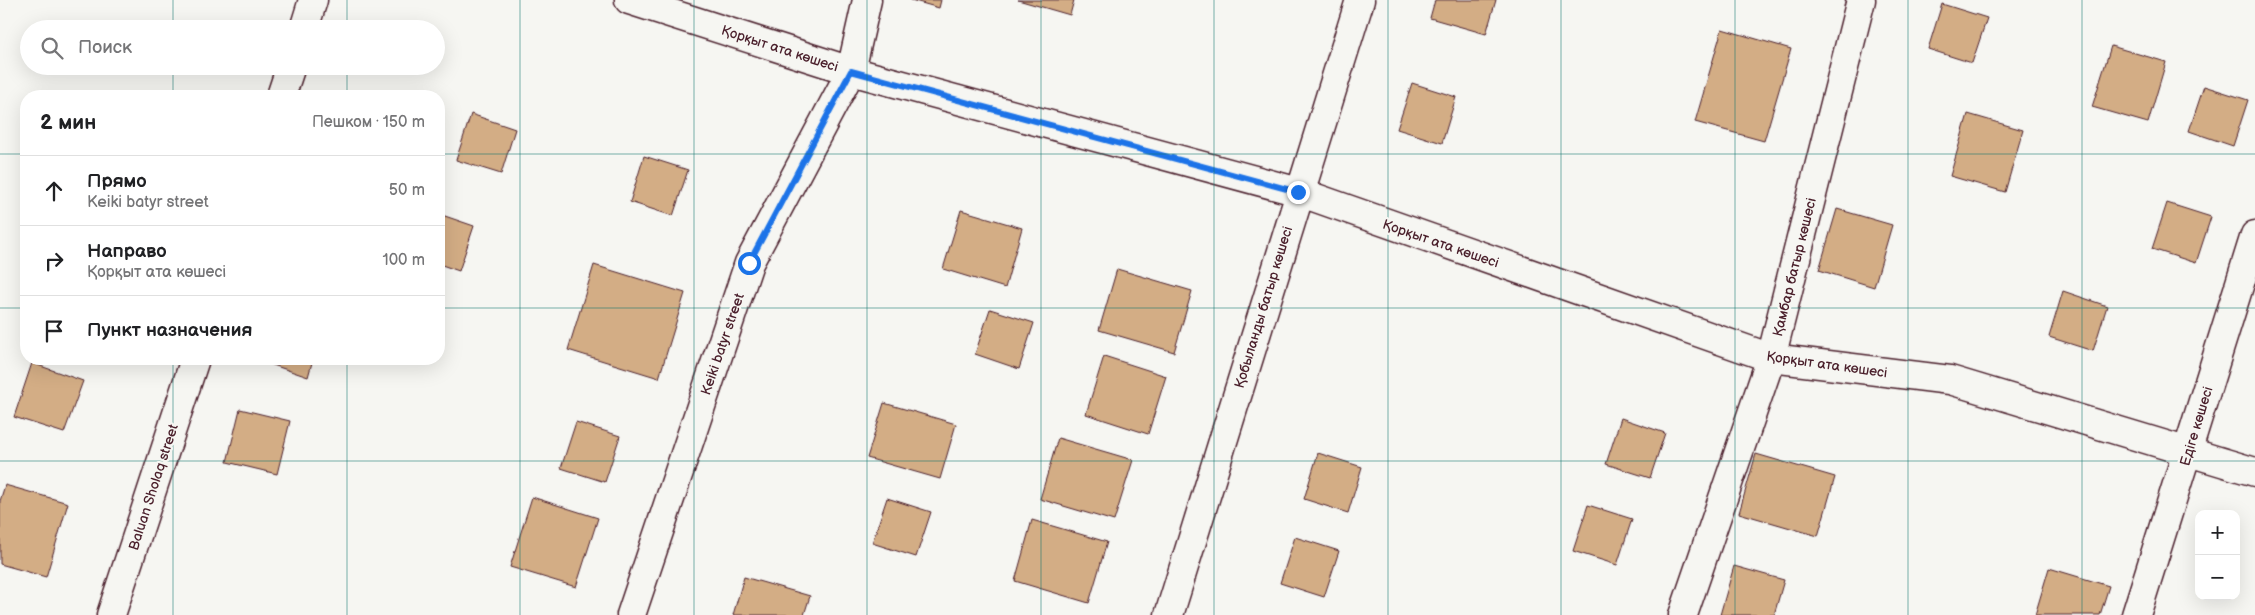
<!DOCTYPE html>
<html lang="ru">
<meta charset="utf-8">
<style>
:root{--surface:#fff;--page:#f2f2f2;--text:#202124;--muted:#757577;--line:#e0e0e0}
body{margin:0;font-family:"Balsamiq Sans",sans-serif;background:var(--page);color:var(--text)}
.controls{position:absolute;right:15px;bottom:15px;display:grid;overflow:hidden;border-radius:10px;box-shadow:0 5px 20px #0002}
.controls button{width:45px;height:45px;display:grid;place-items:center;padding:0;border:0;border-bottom:1px solid var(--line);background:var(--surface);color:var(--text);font:25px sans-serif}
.stop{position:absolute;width:15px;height:15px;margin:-11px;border:4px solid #1a73e8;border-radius:50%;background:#fff}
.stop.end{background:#1a73e8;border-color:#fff;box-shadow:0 1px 5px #0008}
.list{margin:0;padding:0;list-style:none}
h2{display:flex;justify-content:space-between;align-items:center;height:65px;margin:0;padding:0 20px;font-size:21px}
h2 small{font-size:16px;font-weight:400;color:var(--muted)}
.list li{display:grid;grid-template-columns:32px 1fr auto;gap:15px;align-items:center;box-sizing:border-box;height:70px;padding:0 20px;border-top:1px solid var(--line)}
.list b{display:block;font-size:19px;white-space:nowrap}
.list p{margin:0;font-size:16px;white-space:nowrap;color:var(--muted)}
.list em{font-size:16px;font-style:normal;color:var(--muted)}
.icon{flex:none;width:28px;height:28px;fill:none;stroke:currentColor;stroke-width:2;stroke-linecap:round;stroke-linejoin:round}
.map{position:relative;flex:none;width:2255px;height:615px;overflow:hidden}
.search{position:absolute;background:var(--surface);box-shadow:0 5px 20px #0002;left:20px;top:20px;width:425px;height:55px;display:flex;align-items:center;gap:12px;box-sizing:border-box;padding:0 18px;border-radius:28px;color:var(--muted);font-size:19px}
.panel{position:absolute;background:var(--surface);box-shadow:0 5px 20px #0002;left:20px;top:90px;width:425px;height:275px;border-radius:20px}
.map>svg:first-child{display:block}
.building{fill:#d3ad85;stroke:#4a1f2b}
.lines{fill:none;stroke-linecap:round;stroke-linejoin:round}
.minor-casing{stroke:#4a1f2b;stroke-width:31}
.minor{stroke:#f6f6f2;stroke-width:28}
.route{stroke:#1a73e8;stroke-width:6}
.grid{fill:none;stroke:#0f766e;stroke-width:1;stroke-opacity:0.55}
.labels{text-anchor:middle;stroke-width:4.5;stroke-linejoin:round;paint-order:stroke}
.street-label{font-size:14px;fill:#4a1f2b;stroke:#f6f6f2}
</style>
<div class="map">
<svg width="2255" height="615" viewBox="0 0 2255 615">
<rect width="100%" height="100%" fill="#f6f6f2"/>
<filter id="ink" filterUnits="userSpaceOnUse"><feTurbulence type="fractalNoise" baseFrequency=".02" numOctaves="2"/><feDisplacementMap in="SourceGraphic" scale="10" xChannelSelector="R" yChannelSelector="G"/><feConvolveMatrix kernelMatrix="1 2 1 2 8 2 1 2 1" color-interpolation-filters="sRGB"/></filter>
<g filter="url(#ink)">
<path class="building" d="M 911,0 L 941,0 L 939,8 Z
M 1018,0 L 1074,0 L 1070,15 Z
M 1435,0 L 1496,0 L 1486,34 L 1430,18 Z
M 1942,4 L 1987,18 L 1972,63 L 1928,49 Z
M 1722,29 L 1791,49 L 1764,141 L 1695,122 Z
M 2111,46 L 2166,62 L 2148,123 L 2092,107 Z
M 1412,83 L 1456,97 L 1442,143 L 1397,129 Z
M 2204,86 L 2248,100 L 2233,146 L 2189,131 Z
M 471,114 L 515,129 L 501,174 L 456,160 Z
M 1968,114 L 2023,130 L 2005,192 L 1950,176 Z
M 644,156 L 688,170 L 673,216 L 630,202 Z
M 2167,203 L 2211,217 L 2196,263 L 2152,249 Z
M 1837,209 L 1892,225 L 1874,287 L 1819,270 Z
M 961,210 L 1022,228 L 1005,288 L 943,269 Z
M 439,214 L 474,226 L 459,271 L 439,264 Z
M 594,265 L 685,293 L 659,378 L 568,350 Z
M 1117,269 L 1192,291 L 1174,352 L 1099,330 Z
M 2063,291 L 2107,306 L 2093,351 L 2049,337 Z
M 990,309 L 1034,323 L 1019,369 L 975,354 Z
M 1104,356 L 1166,376 L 1148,434 L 1086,414 Z
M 265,359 L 313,359 L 308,377 L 264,362 Z
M 32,363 L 83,381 L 64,433 L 14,417 Z
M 884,403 L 956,424 L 940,479 L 867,458 Z
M 240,409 L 290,421 L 277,474 L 227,462 Z
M 1621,418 L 1665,433 L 1650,478 L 1606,464 Z
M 576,422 L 620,436 L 605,482 L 561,468 Z
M 1058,438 L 1133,460 L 1114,521 L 1040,499 Z
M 1318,453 L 1362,467 L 1348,513 L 1304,499 Z
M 1756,454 L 1835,477 L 1818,536 L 1739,513 Z
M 5,485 L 68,503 L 46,577 L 0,564 L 0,501 Z
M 532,497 L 598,518 L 576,587 L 510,567 Z
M 887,498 L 931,512 L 916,557 L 872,543 Z
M 1588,505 L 1632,519 L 1617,565 L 1573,551 Z
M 1032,520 L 1107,542 L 1089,603 L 1015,581 Z
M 1295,537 L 1339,551 L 1324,597 L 1280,583 Z
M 1734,566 L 1784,580 L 1774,615 L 1720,615 Z
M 2049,568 L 2109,586 L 2100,615 L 2035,615 Z
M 744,577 L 810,596 L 804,615 L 733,615 Z"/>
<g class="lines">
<g class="minor-casing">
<path id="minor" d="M 629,0 L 851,71 L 1299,192 L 1771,358 L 1950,380 L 2255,472
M 304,29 L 313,0
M 281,96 L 291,66
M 111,615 L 195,359
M 631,615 L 749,263 L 851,71 L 867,0
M 1169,615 L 1360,0
M 1683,615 L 1771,358 L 1861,0
M 2136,615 L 2255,235"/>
</g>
<use href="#minor" class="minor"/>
</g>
</g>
<g class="lines" filter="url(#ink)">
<path class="route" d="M 749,263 L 851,71 L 1298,192"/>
</g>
<path class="grid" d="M 173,0 L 173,29M 347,0 L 347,29M 520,0 L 520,615M 694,0 L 694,615M 867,0 L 867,615M 1041,0 L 1041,615M 1214,0 L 1214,615M 1388,0 L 1388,615M 1561,0 L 1561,615M 1735,0 L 1735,615M 1908,0 L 1908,615M 2082,0 L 2082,615M 173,66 L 173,96M 347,66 L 347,96M 0,154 L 26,154M 439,154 L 2255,154M 0,308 L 26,308M 439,308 L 2255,308M 173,359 L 173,615M 347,359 L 347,615M 0,461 L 2255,461"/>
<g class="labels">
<g class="street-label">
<text transform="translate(780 48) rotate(18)" y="5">Қорқыт ата көшесі</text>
<text transform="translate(1441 243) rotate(19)" y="5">Қорқыт ата көшесі</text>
<text transform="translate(1794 267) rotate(-76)" y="5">Қамбар батыр көшесі</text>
<text transform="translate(1263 307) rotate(-73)" y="5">Қобыланды батыр көшесі</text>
<text transform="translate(722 344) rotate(-71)" y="5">Keiki batyr street</text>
<text transform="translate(1827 364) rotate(8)" y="5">Қорқыт ата көшесі</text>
<text transform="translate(2196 426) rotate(-73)" y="5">Едіге көшесі</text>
<text transform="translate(153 487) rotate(-72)" y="5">Baluan Sholaq street</text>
</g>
</g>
</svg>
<div class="controls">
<button>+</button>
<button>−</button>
</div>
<div class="stop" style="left:749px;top:263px"></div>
<div class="stop end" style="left:1298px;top:192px"></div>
<div class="search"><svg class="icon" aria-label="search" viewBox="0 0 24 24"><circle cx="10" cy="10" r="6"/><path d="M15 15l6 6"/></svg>Поиск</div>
<section class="panel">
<h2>2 мин<small>Пешком · 150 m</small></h2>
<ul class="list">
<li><svg class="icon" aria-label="ahead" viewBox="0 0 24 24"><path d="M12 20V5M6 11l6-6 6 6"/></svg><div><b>Прямо</b><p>Keiki batyr street</p></div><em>50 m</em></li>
<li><svg class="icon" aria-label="right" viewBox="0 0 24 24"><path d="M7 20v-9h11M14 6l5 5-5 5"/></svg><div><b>Направо</b><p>Қорқыт ата көшесі</p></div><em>100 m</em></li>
<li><svg class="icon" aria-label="arrive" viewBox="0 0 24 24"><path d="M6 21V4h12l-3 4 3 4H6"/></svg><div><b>Пункт назначения</b></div></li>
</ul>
</section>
</div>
